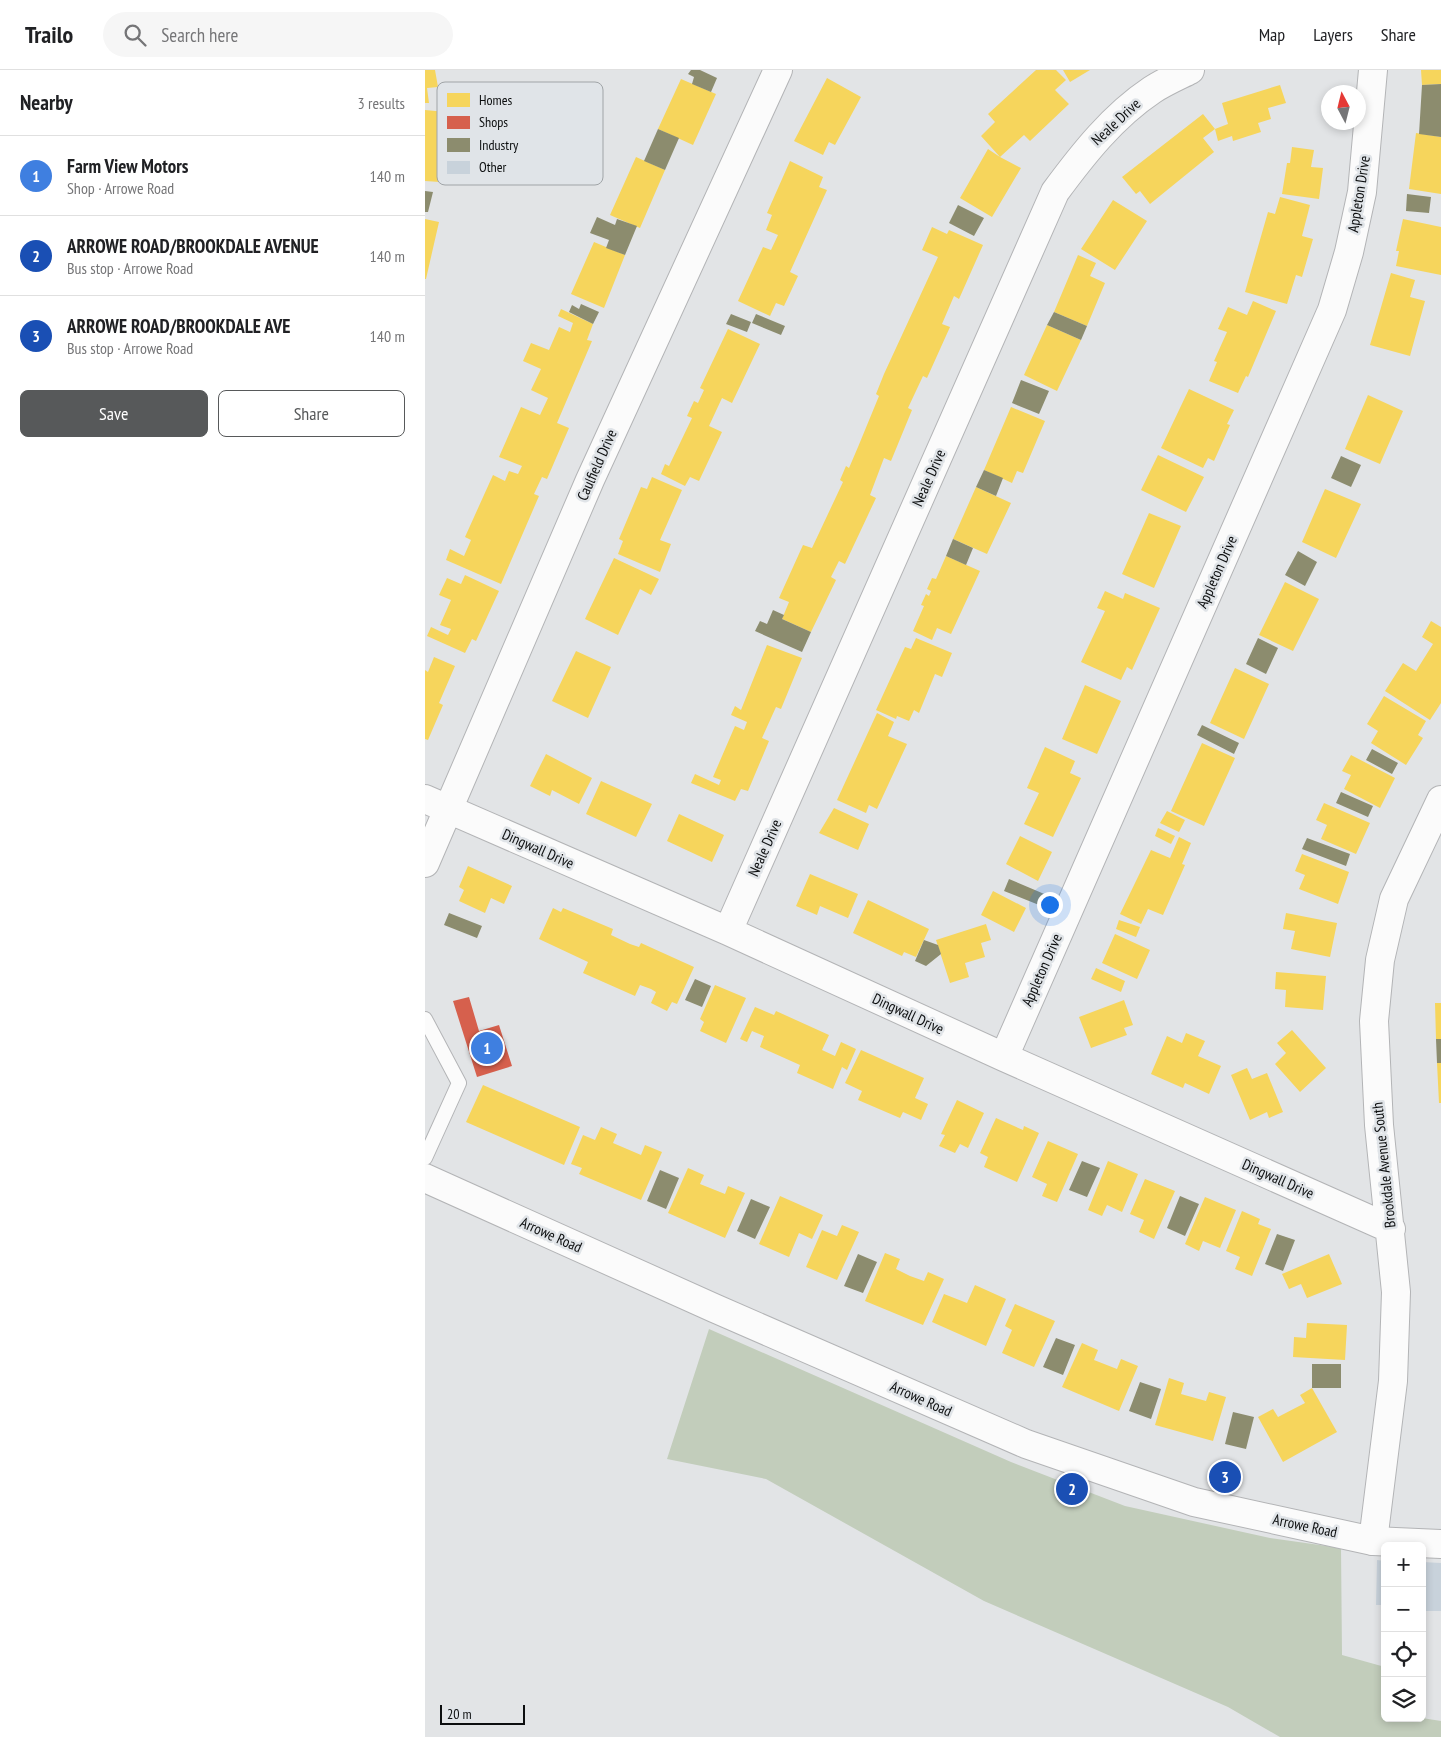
<!DOCTYPE html>
<meta charset="utf-8">
<style>
:root{--surface:#fff;--page:#f6f6f6;--text:#202124;--muted:#757577;--line:#e0e0e0;--accent:#57595a}
body{margin:0;font-family:"PT Sans Narrow",sans-serif;background:var(--page);color:var(--text)}
.controls{position:absolute;right:15px;bottom:15px;display:grid;overflow:hidden;border-radius:8px;box-shadow:0 2px 8px #0003}
.controls button{width:45px;height:45px;display:grid;place-items:center;padding:0;border:0;border-bottom:1px solid var(--line);background:var(--surface);color:var(--text);font:25px sans-serif}
.compass{position:absolute;left:896px;top:15px;width:45px;height:45px;border-radius:50%;background:var(--surface);box-shadow:0 2px 8px #0003;rotate:353deg}
.scale{position:absolute;left:15px;bottom:12px;width:85px;box-sizing:border-box;padding-left:5px;border:2px solid #0c0e0f;border-top:0;font-size:14px;line-height:18px;white-space:nowrap;color:#0c0e0f;-webkit-text-stroke:4px #e0e4e8;paint-order:stroke}
.you{position:absolute;left:624px;top:834px;width:18px;height:18px;margin:-12px;border:4px solid #fff;border-radius:50%;background:#1a73e8;box-shadow:0 0 0 8px #1a73e833}
.badge{display:grid;place-items:center;width:32px;height:32px;border-radius:50%;background:var(--accent);color:#fff;font-size:16px;font-weight:700}
.pin{position:absolute;translate:-50% -50%;border:2px solid #fff;box-shadow:0 1px 5px #0006}
.list{margin:0;padding:0;list-style:none}
h2{display:flex;justify-content:space-between;align-items:center;height:65px;margin:0;padding:0 20px;font-size:21px}
h2 small{font-size:16px;font-weight:400;color:var(--muted)}
.list li{display:grid;grid-template-columns:32px 1fr auto;gap:15px;align-items:center;box-sizing:border-box;height:80px;padding:0 20px;border-top:1px solid var(--line)}
.list b{display:block;font-size:19px;white-space:nowrap}
.list p{margin:0;font-size:16px;white-space:nowrap;color:var(--muted)}
.list em{font-size:16px;font-style:normal;color:var(--muted)}
.actions{display:flex;gap:10px;padding:15px 20px}
.actions a{flex:1;padding:11px 0;border:1px solid var(--accent);border-radius:8px;text-align:center;font-size:18px;color:var(--accent)}
.actions .main{background:var(--accent);color:#fff}
.icon{flex:none;width:28px;height:28px;fill:none;stroke:currentColor;stroke-width:2;stroke-linecap:round;stroke-linejoin:round}
.map{position:relative;flex:none;width:1016px;height:1667px;overflow:hidden}
header{display:flex;align-items:center;gap:30px;box-sizing:border-box;height:70px;padding:0 25px;background:var(--surface);border-bottom:1px solid var(--line)}
header strong{font-size:24px}
nav{display:flex;gap:28px;margin-inline-start:auto;font-size:18px}
.search{width:350px;height:45px;background:var(--page);display:flex;align-items:center;gap:12px;box-sizing:border-box;padding:0 18px;border-radius:28px;color:var(--muted);font-size:19px}
main{display:flex}
aside{flex:1;background:var(--surface)}
.map>svg:first-child{display:block}
.green{fill:#c2cdbb}
.homes{fill:#f6d55c}
.shops{fill:#d6604d}
.industry{fill:#8c8c6e}
.building{fill:#c8d2db}
.lines{fill:none;stroke-linecap:round;stroke-linejoin:round}
.service-casing{stroke:#b3b4b6;stroke-width:16}
.minor-casing{stroke:#b3b4b6;stroke-width:30}
.tertiary-casing{stroke:#b3b4b6;stroke-width:30}
.service{stroke:#fbfbfb;stroke-width:14}
.minor{stroke:#fbfbfb;stroke-width:28}
.tertiary{stroke:#fbfbfb;stroke-width:28}
.labels{text-anchor:middle;stroke-width:5;stroke-linejoin:round;paint-order:stroke}
.street-label{font-size:15px;fill:#0c0e0f;stroke:#e0e4e8}
.key{fill:#e0e4e8;stroke:#a0a4a7;stroke-width:1}
.key-label{font-size:14px;fill:#0c0e0f}
</style>
<header>
<strong>Trailo</strong>
<div class="search"><svg class="icon" aria-label="search" viewBox="0 0 24 24"><circle cx="10" cy="10" r="6"/><path d="M15 15l6 6"/></svg>Search here</div>
<nav><a>Map</a><a>Layers</a><a>Share</a></nav>
</header>
<main>
<aside>
<h2>Nearby<small>3 results</small></h2>
<ul class="list">
<li><span class="badge" style="background:#3f7fe0">1</span><div><b>Farm View Motors</b><p>Shop · Arrowe Road</p></div><em>140 m</em></li>
<li><span class="badge" style="background:#1a4fb4">2</span><div><b>ARROWE ROAD/BROOKDALE AVENUE</b><p>Bus stop · Arrowe Road</p></div><em>140 m</em></li>
<li><span class="badge" style="background:#1a4fb4">3</span><div><b>ARROWE ROAD/BROOKDALE AVE</b><p>Bus stop · Arrowe Road</p></div><em>140 m</em></li>
</ul>
<div class="actions"><a class="main">Save</a><a>Share</a></div>
</aside>
<div class="map">
<svg width="1016" height="1667" viewBox="0 0 1016 1667">
<rect width="100%" height="100%" fill="#e2e4e6"/>
<path class="green" d="M 284,1259 L 586,1392 L 700,1436 L 845,1468 L 916,1478 L 917,1585 L 960,1597 L 960,1648 L 997,1648 L 1016,1651 L 1016,1667 L 855,1667 L 803,1637 L 559,1531 L 341,1409 L 242,1389 Z"/>
<path class="homes" d="M 0,0 L 10,0 L 13,17 L 2,18 L 4,33 L 0,33 Z
M 611,0 L 631,0 L 641,10 L 630,20 L 644,34 L 605,71 L 599,65 L 575,87 L 596,98 L 567,147 L 535,128 L 563,79 L 575,87 L 556,66 L 570,52 L 563,44 Z
M 638,0 L 665,0 L 645,12 Z
M 996,0 L 1016,0 L 1016,14 L 997,15 Z
M 402,8 L 436,27 L 410,75 L 404,72 L 398,85 L 369,71 Z
M 256,9 L 291,24 L 268,75 L 233,59 Z
M 855,15 L 861,33 L 843,38 L 846,49 L 833,53 L 836,62 L 808,71 L 807,66 L 793,71 L 790,59 L 803,54 L 797,33 Z
M 0,40 L 21,42 L 15,112 L 0,111 Z
M 778,44 L 790,59 L 778,68 L 789,82 L 725,134 L 715,121 L 711,124 L 697,107 Z
M 991,63 L 1016,67 L 1016,124 L 984,119 Z
M 867,77 L 889,80 L 886,97 L 898,98 L 894,129 L 857,124 L 862,93 L 865,93 Z
M 211,87 L 240,100 L 215,158 L 185,145 Z
M 365,91 L 398,107 L 394,117 L 402,120 L 365,202 L 373,206 L 359,236 L 351,233 L 345,246 L 313,231 L 338,177 L 346,180 L 353,165 L 341,160 L 347,145 L 342,143 Z
M 855,127 L 885,135 L 877,166 L 888,169 L 877,207 L 871,205 L 862,234 L 820,222 L 843,142 L 850,144 Z
M 688,130 L 722,151 L 690,200 L 656,179 Z
M 0,149 L 14,152 L 1,209 L 0,209 Z
M 978,149 L 1016,157 L 1016,205 L 971,196 L 974,181 L 971,181 Z
M 507,157 L 522,164 L 524,160 L 558,175 L 534,229 L 529,226 L 517,254 L 525,257 L 502,308 L 498,306 L 483,338 L 487,340 L 466,391 L 459,388 L 445,425 L 451,428 L 420,494 L 414,491 L 406,507 L 411,510 L 386,562 L 357,549 L 364,532 L 354,528 L 378,475 L 387,478 L 418,412 L 415,410 L 421,396 L 424,398 L 433,377 L 454,326 L 451,324 L 459,304 L 513,187 L 497,180 Z
M 169,172 L 200,185 L 179,238 L 146,224 Z
M 653,185 L 671,193 L 665,206 L 680,213 L 662,256 L 629,242 Z
M 966,203 L 990,210 L 985,227 L 1000,231 L 985,286 L 945,275 Z
M 828,231 L 851,241 L 823,307 L 821,306 L 813,323 L 784,311 L 792,292 L 789,291 L 802,262 L 793,259 L 803,237 L 822,245 Z
M 136,239 L 168,254 L 162,270 L 167,271 L 132,353 L 144,358 L 122,409 L 117,407 L 109,424 L 114,426 L 76,514 L 21,490 L 25,479 L 39,486 L 46,470 L 40,467 L 68,405 L 80,411 L 84,401 L 93,404 L 97,396 L 74,387 L 96,337 L 115,345 L 123,328 L 106,320 L 116,299 L 98,291 L 106,273 L 124,280 L 134,257 L 145,262 L 148,253 L 133,246 Z
M 622,255 L 656,270 L 632,321 L 599,305 Z
M 303,259 L 335,274 L 307,333 L 297,328 L 284,356 L 297,362 L 274,411 L 265,407 L 260,416 L 236,404 L 240,394 L 244,396 L 267,348 L 262,346 L 269,331 L 273,333 L 279,320 L 275,318 Z
M 764,319 L 809,340 L 802,354 L 805,355 L 789,391 L 783,388 L 778,398 L 736,378 Z
M 943,325 L 978,341 L 955,394 L 920,379 Z
M 586,337 L 620,351 L 598,403 L 592,401 L 587,413 L 559,400 Z
M 733,385 L 779,407 L 761,442 L 716,420 Z
M 227,407 L 257,420 L 235,470 L 246,474 L 235,502 L 193,484 L 198,471 L 194,469 L 216,417 L 222,419 Z
M 551,417 L 586,433 L 562,484 L 528,469 Z
M 900,419 L 936,434 L 911,488 L 877,472 Z
M 724,443 L 756,456 L 729,518 L 697,504 Z
M 521,486 L 555,501 L 526,564 L 512,558 L 507,570 L 488,561 L 499,536 L 496,535 L 501,524 L 504,526 L 506,521 L 502,519 L 507,508 L 511,509 Z
M 189,488 L 234,509 L 226,525 L 215,519 L 193,565 L 160,549 Z
M 40,505 L 74,521 L 51,571 L 47,569 L 40,583 L 2,566 L 6,557 L 23,565 L 26,559 L 15,555 L 26,530 L 14,525 L 22,508 L 36,514 Z
M 860,512 L 894,529 L 868,581 L 834,565 Z
M 680,521 L 698,529 L 700,523 L 735,538 L 707,600 L 702,597 L 696,610 L 656,592 L 680,541 L 672,538 Z
M 1006,551 L 1016,557 L 1016,633 L 1005,650 L 960,621 L 978,593 L 991,601 L 1008,574 L 997,567 Z
M 491,568 L 527,583 L 517,607 L 510,604 L 494,643 L 489,640 L 484,651 L 472,646 L 471,649 L 451,640 L 480,577 L 486,579 Z
M 342,575 L 377,588 L 356,639 L 351,637 L 337,668 L 344,671 L 323,721 L 316,719 L 310,731 L 266,713 L 270,704 L 294,715 L 296,710 L 288,707 L 310,656 L 319,660 L 322,652 L 306,645 L 310,636 L 316,640 Z
M 151,581 L 186,597 L 163,648 L 127,631 Z
M 9,587 L 30,596 L 14,633 L 18,635 L 3,670 L 0,669 L 0,600 L 3,602 Z
M 810,598 L 844,614 L 819,669 L 785,653 Z
M 660,615 L 696,631 L 672,684 L 637,669 Z
M 959,626 L 1001,651 L 993,665 L 998,668 L 981,695 L 946,673 L 953,661 L 942,654 Z
M 452,643 L 469,652 L 463,666 L 482,674 L 452,739 L 444,735 L 441,743 L 412,730 Z
M 777,673 L 810,688 L 779,756 L 746,741 Z
M 620,677 L 650,691 L 645,703 L 656,708 L 628,767 L 599,754 L 614,723 L 602,718 Z
M 121,684 L 167,708 L 154,734 L 127,720 L 125,726 L 105,716 Z
M 926,685 L 970,708 L 955,738 L 919,719 L 926,705 L 917,701 Z
M 176,711 L 227,734 L 211,767 L 161,744 Z
M 899,733 L 945,753 L 931,784 L 896,769 L 902,755 L 891,750 Z
M 409,738 L 444,754 L 433,780 L 394,763 Z
M 742,741 L 760,750 L 754,762 L 735,753 Z
M 254,744 L 299,765 L 287,792 L 242,771 Z
M 733,758 L 750,766 L 746,774 L 730,766 Z
M 595,766 L 627,782 L 613,811 L 581,794 Z
M 754,767 L 766,773 L 757,794 L 760,795 L 738,845 L 723,839 L 716,854 L 695,844 L 726,780 L 745,788 Z
M 877,784 L 924,802 L 913,834 L 874,819 L 880,805 L 870,801 Z
M 43,796 L 87,816 L 79,834 L 66,828 L 60,843 L 34,831 L 39,820 L 34,817 Z
M 385,804 L 433,824 L 423,848 L 395,836 L 392,845 L 371,836 Z
M 568,821 L 601,838 L 589,862 L 556,845 Z
M 443,830 L 504,859 L 491,887 L 479,882 L 477,886 L 428,863 Z
M 128,838 L 136,842 L 138,838 L 188,859 L 186,865 L 205,874 L 214,877 L 216,873 L 269,897 L 252,934 L 247,932 L 242,941 L 226,933 L 231,922 L 226,919 L 215,915 L 210,926 L 158,903 L 163,892 L 114,869 Z
M 861,843 L 912,853 L 905,887 L 866,879 L 870,861 L 858,859 Z
M 694,850 L 715,857 L 711,867 L 691,859 Z
M 561,854 L 566,870 L 556,873 L 560,887 L 540,893 L 544,907 L 525,913 L 511,870 Z
M 690,864 L 725,880 L 712,909 L 677,893 Z
M 671,898 L 700,911 L 696,922 L 666,909 Z
M 851,902 L 901,906 L 898,940 L 860,937 L 861,920 L 850,919 Z
M 290,915 L 321,928 L 301,973 L 275,961 L 279,952 L 275,949 Z
M 699,930 L 708,955 L 699,958 L 702,965 L 666,978 L 654,947 Z
M 1010,933 L 1016,933 L 1016,969 L 1011,969 Z
M 330,937 L 349,945 L 351,941 L 404,965 L 397,980 L 410,986 L 416,972 L 431,979 L 422,1000 L 417,997 L 408,1019 L 372,1003 L 375,995 L 335,977 L 339,966 L 327,961 L 322,972 L 315,969 Z
M 867,960 L 901,998 L 875,1022 L 850,994 L 861,983 L 852,973 Z
M 761,963 L 780,971 L 773,986 L 796,996 L 784,1024 L 760,1013 L 758,1018 L 726,1004 L 742,966 L 757,973 Z
M 436,980 L 499,1008 L 490,1028 L 503,1034 L 496,1050 L 478,1042 L 475,1048 L 433,1030 L 437,1021 L 420,1013 Z
M 1012,993 L 1016,993 L 1016,1033 L 1014,1033 Z
M 822,998 L 827,1009 L 842,1003 L 858,1042 L 844,1048 L 842,1042 L 825,1050 L 806,1005 Z
M 58,1015 L 155,1057 L 139,1095 L 41,1052 Z
M 532,1030 L 559,1043 L 543,1078 L 535,1074 L 530,1083 L 514,1076 L 520,1065 L 516,1064 Z
M 571,1048 L 598,1060 L 599,1056 L 614,1063 L 592,1112 L 559,1097 L 563,1087 L 555,1083 Z
M 176,1057 L 192,1064 L 188,1073 L 216,1085 L 220,1075 L 237,1082 L 216,1130 L 154,1104 L 157,1098 L 146,1094 L 158,1065 L 170,1070 Z
M 623,1071 L 653,1084 L 632,1132 L 617,1126 L 622,1114 L 607,1107 Z
M 683,1091 L 713,1104 L 697,1142 L 682,1135 L 677,1146 L 663,1140 Z
M 263,1098 L 279,1105 L 275,1114 L 300,1124 L 303,1116 L 320,1123 L 300,1168 L 243,1143 Z
M 720,1109 L 750,1121 L 729,1169 L 714,1162 L 719,1150 L 705,1144 Z
M 355,1126 L 398,1145 L 387,1169 L 374,1163 L 364,1187 L 334,1174 Z
M 780,1127 L 811,1140 L 795,1178 L 778,1171 L 774,1181 L 760,1174 Z
M 817,1141 L 835,1149 L 833,1154 L 846,1159 L 827,1206 L 810,1199 L 815,1187 L 801,1181 Z
M 417,1155 L 434,1162 L 412,1210 L 381,1197 L 397,1160 L 412,1166 Z
M 460,1183 L 475,1189 L 471,1199 L 485,1206 L 499,1211 L 503,1202 L 519,1209 L 498,1255 L 440,1231 Z
M 904,1184 L 917,1214 L 882,1228 L 876,1214 L 864,1219 L 857,1204 Z
M 550,1215 L 581,1229 L 561,1276 L 507,1252 L 519,1224 L 542,1233 Z
M 590,1234 L 630,1251 L 609,1297 L 577,1283 L 587,1260 L 580,1256 Z
M 882,1253 L 922,1255 L 920,1290 L 868,1287 L 869,1267 L 881,1268 Z
M 657,1273 L 673,1280 L 669,1290 L 692,1299 L 696,1289 L 713,1296 L 694,1341 L 637,1317 Z
M 744,1308 L 759,1313 L 756,1324 L 781,1331 L 784,1322 L 801,1327 L 788,1371 L 730,1355 Z
M 887,1318 L 912,1362 L 858,1392 L 833,1347 L 848,1339 L 853,1347 L 880,1333 L 875,1325 Z"/>
<path class="shops" d="M 44,927 L 54,961 L 74,955 L 87,996 L 52,1007 L 28,931 Z"/>
<path class="industry" d="M 266,0 L 275,0 L 292,8 L 286,22 L 267,14 L 269,7 L 263,4 Z
M 1016,14 L 1016,67 L 994,64 L 997,15 Z
M 233,59 L 254,68 L 240,100 L 219,91 Z
M 0,121 L 8,122 L 3,142 L 0,142 Z
M 982,124 L 1006,127 L 1004,143 L 981,141 Z
M 533,135 L 559,148 L 549,166 L 524,153 Z
M 172,147 L 190,155 L 192,149 L 212,156 L 200,185 L 181,178 L 184,170 L 165,163 Z
M 156,234 L 174,242 L 168,254 L 144,242 L 147,235 L 154,239 Z
M 629,242 L 662,256 L 656,270 L 622,255 Z
M 306,244 L 326,252 L 322,262 L 301,254 Z
M 331,244 L 360,256 L 356,265 L 327,253 Z
M 596,310 L 624,321 L 614,344 L 587,333 Z
M 916,386 L 936,395 L 926,417 L 906,408 Z
M 559,400 L 578,408 L 571,426 L 551,417 Z
M 528,469 L 548,478 L 541,495 L 521,486 Z
M 873,481 L 892,492 L 880,516 L 860,505 Z
M 348,540 L 359,545 L 357,549 L 386,562 L 377,582 L 330,561 L 335,551 L 342,554 Z
M 833,568 L 853,578 L 841,604 L 821,594 Z
M 777,655 L 814,673 L 809,684 L 772,665 Z
M 947,679 L 973,693 L 967,704 L 941,690 Z
M 916,722 L 948,736 L 943,747 L 911,733 Z
M 882,768 L 925,784 L 921,796 L 877,779 Z
M 584,809 L 624,826 L 619,837 L 579,821 Z
M 24,843 L 57,856 L 52,868 L 19,855 Z
M 499,870 L 513,875 L 516,884 L 501,896 L 490,891 Z
M 270,909 L 286,916 L 277,937 L 260,930 Z
M 1011,969 L 1016,969 L 1016,993 L 1012,993 Z
M 657,1091 L 675,1098 L 662,1127 L 644,1120 Z
M 235,1100 L 254,1108 L 241,1139 L 222,1131 Z
M 755,1126 L 774,1134 L 760,1166 L 742,1158 Z
M 326,1129 L 345,1137 L 330,1169 L 312,1161 Z
M 852,1164 L 870,1170 L 858,1201 L 840,1194 Z
M 433,1184 L 452,1192 L 438,1223 L 419,1216 Z
M 631,1268 L 650,1275 L 638,1305 L 618,1297 Z
M 887,1294 L 916,1294 L 916,1318 L 887,1318 Z
M 715,1312 L 736,1319 L 726,1349 L 704,1341 Z
M 808,1342 L 829,1347 L 821,1379 L 800,1374 Z"/>
<path class="building" d="M 952,1490 L 960,1491 L 960,1535 L 951,1535 Z
M 997,1492 L 1016,1493 L 1016,1541 L 997,1541 Z"/>
<g class="lines">
<g class="service-casing">
<path id="service" d="M 0,949 L 34,1013 L 0,1088"/>
</g>
<g class="minor-casing">
<path id="minor" d="M 0,729 L 303,861 L 579,987 L 966,1159
M 0,793 L 165,410 L 353,0
M 303,861 L 630,122 C 658,84 688,46 727,20 C 739,12 753,6 765,0
M 579,987 L 907,240 L 924,182 L 937,122 L 948,0
M 948,1471 L 968,1311 L 971,1222 L 954,1055 L 949,951 L 955,890 L 969,829 L 1016,730"/>
</g>
<g class="tertiary-casing">
<path id="tertiary" d="M 0,1108 L 289,1238 L 601,1374 L 769,1432 L 948,1471 L 1016,1474"/>
</g>
<use href="#service" class="service"/>
<use href="#minor" class="minor"/>
<use href="#tertiary" class="tertiary"/>
</g>
<g class="labels">
<g class="street-label">
<text transform="translate(691 52) rotate(-43)" y="5">Neale Drive</text>
<text transform="translate(934 124) rotate(-81)" y="5">Appleton Drive</text>
<text transform="translate(172 395) rotate(-66)" y="5">Caulfield Drive</text>
<text transform="translate(504 408) rotate(-66)" y="5">Neale Drive</text>
<text transform="translate(792 502) rotate(-66)" y="5">Appleton Drive</text>
<text transform="translate(340 778) rotate(-66)" y="5">Neale Drive</text>
<text transform="translate(113 779) rotate(24)" y="5">Dingwall Drive</text>
<text transform="translate(617 900) rotate(-66)" y="5">Appleton Drive</text>
<text transform="translate(483 944) rotate(25)" y="5">Dingwall Drive</text>
<text transform="translate(959 1095) rotate(-96)" y="5">Brookdale Avenue South</text>
<text transform="translate(853 1109) rotate(24)" y="5">Dingwall Drive</text>
<text transform="translate(126 1165) rotate(24)" y="5">Arrowe Road</text>
<text transform="translate(496 1329) rotate(24)" y="5">Arrowe Road</text>
<text transform="translate(880 1456) rotate(12)" y="5">Arrowe Road</text>
</g>
</g>
<rect x="12" y="12" width="166" height="103" rx="8" class="key"/>
<rect x="22" y="23" width="23" height="14" fill="#f6d55c"/>
<rect x="22" y="46" width="23" height="13" fill="#d6604d"/>
<rect x="22" y="68" width="23" height="14" fill="#8c8c6e"/>
<rect x="22" y="91" width="23" height="13" fill="#c8d2db"/>
<g class="key-label">
<text x="54" y="35">Homes</text>
<text x="54" y="57">Shops</text>
<text x="54" y="80">Industry</text>
<text x="54" y="102">Other</text>
</g>
</svg>
<div class="controls">
<button>+</button>
<button>−</button>
<button><svg class="icon" aria-label="locate" viewBox="0 0 24 24"><circle cx="12" cy="12" r="6"/><path d="M12 2v4M12 18v4M2 12h4M18 12h4"/></svg></button>
<button><svg class="icon" aria-label="layers" viewBox="0 0 24 24"><path d="M12 4l9 5-9 5-9-5zM3 14l9 5 9-5"/></svg></button>
</div>
<svg class="compass" viewBox="-18 -18 36 36"><path d="M0-13l5 13h-10z" fill="#e53935"/><path d="M0 13l5-13h-10z" fill="#757577"/></svg>
<div class="scale">20 m</div>
<div class="you"></div>
<div class="pin badge" style="left:62px;top:978px;background:#3f7fe0">1</div>
<div class="pin badge" style="left:647px;top:1419px;background:#1a4fb4">2</div>
<div class="pin badge" style="left:800px;top:1407px;background:#1a4fb4">3</div>
</div>
</main>
